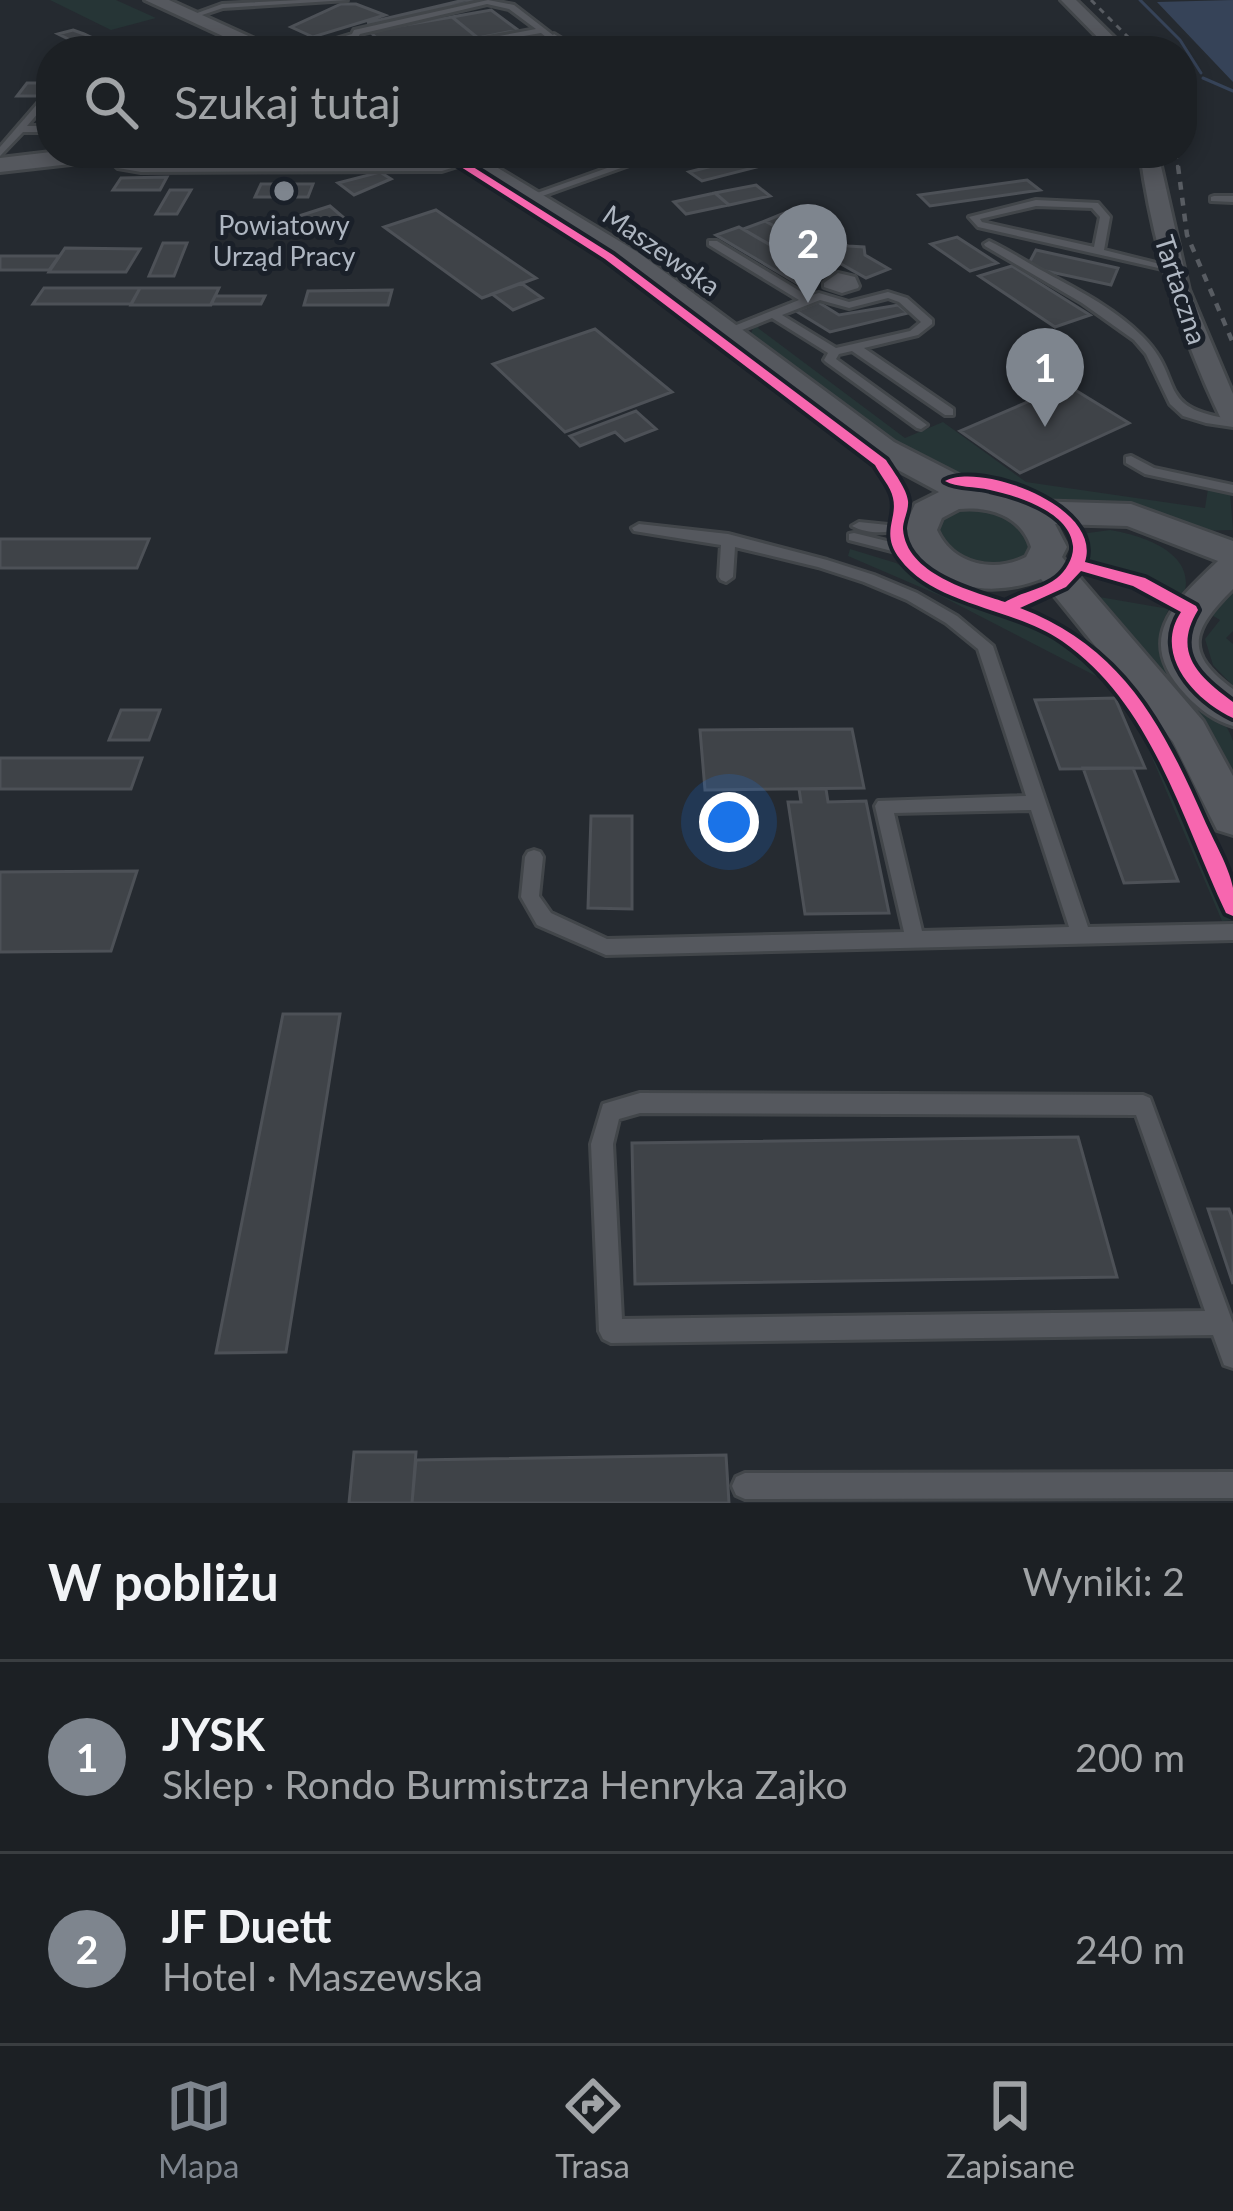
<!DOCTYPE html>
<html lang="pl">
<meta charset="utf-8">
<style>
:root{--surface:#1c2024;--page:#292d31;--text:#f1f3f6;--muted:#a0a3a6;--line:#3a3e41;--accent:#7e858e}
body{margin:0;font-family:Lato,sans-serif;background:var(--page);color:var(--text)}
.you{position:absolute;left:729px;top:822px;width:42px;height:42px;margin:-30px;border:9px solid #fff;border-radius:50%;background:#1a73e8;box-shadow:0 0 0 18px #1a73e833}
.badge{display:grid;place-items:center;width:78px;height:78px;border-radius:50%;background:var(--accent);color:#fff;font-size:39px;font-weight:700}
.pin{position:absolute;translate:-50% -99px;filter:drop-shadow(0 3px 6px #0008)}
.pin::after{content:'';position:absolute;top:63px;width:42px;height:36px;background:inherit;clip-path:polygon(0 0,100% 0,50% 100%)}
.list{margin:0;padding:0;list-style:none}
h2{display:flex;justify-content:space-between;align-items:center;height:156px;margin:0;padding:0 48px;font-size:51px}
h2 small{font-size:39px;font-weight:400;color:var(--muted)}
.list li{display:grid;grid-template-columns:78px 1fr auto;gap:36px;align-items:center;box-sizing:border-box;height:192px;padding:0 48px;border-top:3px solid var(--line)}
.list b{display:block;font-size:45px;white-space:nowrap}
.list p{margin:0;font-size:39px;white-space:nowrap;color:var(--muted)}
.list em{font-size:39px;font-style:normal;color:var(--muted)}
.icon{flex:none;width:66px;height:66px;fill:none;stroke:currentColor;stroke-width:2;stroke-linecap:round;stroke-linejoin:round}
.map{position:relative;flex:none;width:1233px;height:1503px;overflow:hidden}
.search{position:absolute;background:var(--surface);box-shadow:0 6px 18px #0003;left:36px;right:36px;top:36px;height:132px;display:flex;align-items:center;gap:30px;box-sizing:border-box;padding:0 42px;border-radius:48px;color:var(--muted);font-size:45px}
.sheet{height:540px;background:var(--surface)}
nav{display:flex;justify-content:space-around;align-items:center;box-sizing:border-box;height:168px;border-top:3px solid var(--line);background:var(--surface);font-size:33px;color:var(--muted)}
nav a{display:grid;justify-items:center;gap:6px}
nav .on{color:var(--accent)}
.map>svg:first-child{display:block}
.green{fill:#263536}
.water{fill:#364358}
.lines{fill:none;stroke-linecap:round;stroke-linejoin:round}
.stream{stroke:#364358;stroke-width:3}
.building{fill:#3f4348;stroke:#4d5157;stroke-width:3}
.service-casing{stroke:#42464a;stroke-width:6}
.minor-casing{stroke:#42464a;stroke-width:6}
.tertiary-casing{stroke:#42464a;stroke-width:6}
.service{fill:#55585e;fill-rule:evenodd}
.minor{fill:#55585e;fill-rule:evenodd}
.tertiary{fill:#55585e;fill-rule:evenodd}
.rail-far1{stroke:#585c62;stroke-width:3;stroke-dasharray:6 6;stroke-linecap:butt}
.rail{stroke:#585c62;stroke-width:4.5;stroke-dasharray:8 8;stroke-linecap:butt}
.cycleway-casing{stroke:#1a2029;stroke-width:8}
.cycleway{fill:#f766af;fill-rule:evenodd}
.poi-dot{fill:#7e858e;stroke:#1a2029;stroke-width:4.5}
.labels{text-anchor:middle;stroke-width:10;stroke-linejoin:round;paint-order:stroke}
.far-poi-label{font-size:27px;fill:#aeb6c1;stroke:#1a2029}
.far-street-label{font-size:27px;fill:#aeb6c1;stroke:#1a2029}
</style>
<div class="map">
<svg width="1233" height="1503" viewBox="0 0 1233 1503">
<rect width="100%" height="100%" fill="#252a30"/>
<path class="green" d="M 50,0 L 116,0 L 156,18 L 111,30 Z
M 763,322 L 758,328 L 905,438 L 943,422 L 1026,482 L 1205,508 L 1208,489 L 1230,493 L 1233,530 L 1194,531 L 1048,503 L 1010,485 L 939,475 L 750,337 L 753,328 Z
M 955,507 L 993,507 L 1035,536 L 1029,560 L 986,570 L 936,543 L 936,519 Z
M 1110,530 C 1142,535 1197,553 1184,594 L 1172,597 L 1089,564 L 1083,557 L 1081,534 Z
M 850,549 L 896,563 L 956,597 L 1032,617 L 1102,666 L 1147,727 L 1233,920 L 1222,921 L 1123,690 L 941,596 L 848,556 Z
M 1233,591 L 1233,631 L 1226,638 L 1233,644 L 1233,686 L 1213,665 L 1205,639 L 1220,620 L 1210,614 Z
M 1082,594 L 1169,609 C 1134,671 1218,690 1233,741 C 1233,754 1233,774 1233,788 Z"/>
<path class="water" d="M 1233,0 L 1233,82 L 1157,2 Z"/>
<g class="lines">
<path class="stream" d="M 1140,0 L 1180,40 L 1201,73
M 1203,78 L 1233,91"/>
</g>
<path class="building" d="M 464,0 L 482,0 L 367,23 Z
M 341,4 L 356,4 L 385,15 L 313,37 L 291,27 Z
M 491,10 L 518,30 L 478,38 L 452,17 Z
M 452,17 L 478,38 L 391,51 L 369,31 Z
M 73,30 L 84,34 L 114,48 L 93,51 L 58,34 Z
M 27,83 L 51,83 L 51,96 L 17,96 Z
M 699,153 L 736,153 L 757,167 L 702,181 L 689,172 L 716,165 Z
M 380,172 L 391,179 L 354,195 L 338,183 Z
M 167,177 L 160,190 L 113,190 L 121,178 Z
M 1027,180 L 1040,190 L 930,206 L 919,195 Z
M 261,184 L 313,184 L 308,197 L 255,197 Z
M 756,185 L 770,196 L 729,205 L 715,193 Z
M 170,190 L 191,190 L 177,214 L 156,214 Z
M 715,193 L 729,205 L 686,214 L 674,202 Z
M 330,206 L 344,218 L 312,228 L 299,216 Z
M 436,210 L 536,278 L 482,298 L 384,227 Z
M 787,212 L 848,246 L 864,247 L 865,255 L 889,269 L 866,278 L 765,221 Z
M 765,221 L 813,247 L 831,258 L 808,267 L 743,229 Z
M 739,227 L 808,267 L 823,275 L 800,285 L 716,235 Z
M 957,237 L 997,263 L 970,271 L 931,244 Z
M 163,243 L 187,243 L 174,276 L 149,276 Z
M 65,248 L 140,249 L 126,272 L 49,272 Z
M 1036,250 L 1118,268 L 1111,285 L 1027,267 Z
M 0,256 L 59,256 L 49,270 L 0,270 Z
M 1012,266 L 1090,315 L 1055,327 L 979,276 Z
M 521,283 L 542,298 L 513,310 L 492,294 Z
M 44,288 L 140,288 L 131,304 L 33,304 Z
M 140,288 L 219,288 L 211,305 L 131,305 Z
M 392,290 L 388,305 L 304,305 L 308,291 Z
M 215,296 L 265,296 L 261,304 L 211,304 Z
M 818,302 L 839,315 L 898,305 L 908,313 L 830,332 L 796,311 Z
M 595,329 L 672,392 L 565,432 L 493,364 Z
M 1067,385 L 1129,423 L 1020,473 L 960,431 Z
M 636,411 L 656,429 L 625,441 L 615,432 L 580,446 L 570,436 Z
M 0,539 L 149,539 L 137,568 L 0,568 Z
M 1115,698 L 1145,768 L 1060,769 L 1035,700 Z
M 121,710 L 160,710 L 149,740 L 109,740 Z
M 852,729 L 864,788 L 705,790 L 700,730 Z
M 0,758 L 142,758 L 131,789 L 0,789 Z
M 1083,768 L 1133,768 L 1178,881 L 1124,883 Z
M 799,789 L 826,789 L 828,802 L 866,801 L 889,913 L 805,914 L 788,802 L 801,802 Z
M 591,816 L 632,816 L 632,909 L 588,908 Z
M 137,871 L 111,951 L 0,952 L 0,872 Z
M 283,1014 L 340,1014 L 286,1352 L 216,1353 Z
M 1078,1137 L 1117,1277 L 635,1284 L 632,1143 Z
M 1208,1209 L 1229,1209 L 1233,1220 L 1233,1284 Z
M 354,1452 L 416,1452 L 412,1503 L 349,1503 Z
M 726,1455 L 729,1503 L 412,1503 L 416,1460 Z"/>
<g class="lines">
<g class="service-casing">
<path id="service" d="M 300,0 L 347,0 L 223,8 L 193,18 L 189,16 L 222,4 Z
M 488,0 L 514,5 L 558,39 L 551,41 L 541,33 L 478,44 L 478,40 L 536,29 L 509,9 L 487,4 L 360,34 L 357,39 L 369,51 L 361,51 L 349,39 L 309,51 L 297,51 L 352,34 L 354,30 Z
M 39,102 L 46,104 L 27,126 L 51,126 L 51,132 L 23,132 L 0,156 L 0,147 Z
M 649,153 L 663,153 L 534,199 L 526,197 Z
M 1214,196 L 1233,196 L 1233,202 L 1211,201 L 1211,197 Z
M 1036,200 L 1098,203 L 1110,217 L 1104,250 L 1172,267 L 1167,270 L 978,227 L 969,217 ZM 1036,206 L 1092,208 L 1100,217 L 1094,247 L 982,222 L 980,219 Z
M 709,241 L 717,241 L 808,296 L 819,293 L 849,302 L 888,292 L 907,298 L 932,320 L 932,324 L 918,335 L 864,348 L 953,409 L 953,415 L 945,415 L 852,351 L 839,354 L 836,359 L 927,425 L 921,429 L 917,428 L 826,362 L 824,360 L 828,353 L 772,318 L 732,334 L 724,334 L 724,330 L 799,300 L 709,245 ZM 888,298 L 899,302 L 921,322 L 910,331 L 836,348 L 782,315 L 820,300 L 849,308 Z
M 989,241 C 1006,249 1022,259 1039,269 C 1074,288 1113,307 1142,336 C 1186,379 1153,409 1233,419 L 1233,427 L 1206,423 L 1183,416 L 1170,404 L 1146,354 L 1134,340 L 1082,303 L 985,246 L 984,244 Z
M 838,273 L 855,277 L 859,286 L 858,288 L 842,293 L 824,287 L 824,283 Z
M 1131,456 L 1154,468 L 1233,485 L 1233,493 L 1145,474 L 1126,463 L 1126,457 Z
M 921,517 L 926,518 L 926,524 C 901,530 875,538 852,526 L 859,522 L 888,525 Z
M 639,524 L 728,534 L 827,560 L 874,575 L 917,593 L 957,616 L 993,646 L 1088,927 L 1233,924 L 1233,940 L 606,955 L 537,925 L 521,897 L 525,857 L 528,852 L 534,850 L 540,852 L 543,857 L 539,896 L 551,913 L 607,939 L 904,932 L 875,806 L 878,801 L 1026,796 L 978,649 L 946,623 L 907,600 L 864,582 L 818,567 L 735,547 L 733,577 L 726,582 L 721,580 L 719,577 L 721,545 L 634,531 L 632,528 ZM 1031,810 L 1069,927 L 922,931 L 894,813 Z
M 854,533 L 940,554 L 942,557 L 935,562 L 849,540 L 849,534 Z
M 640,1093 L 1143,1095 L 1150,1098 L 1233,1323 L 1233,1368 L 1224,1365 L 1213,1335 L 611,1343 L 603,1339 L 599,1331 L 591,1144 L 603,1104 ZM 640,1113 L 1136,1115 L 1205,1311 L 622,1319 L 613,1144 L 619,1119 Z
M 1233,1472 L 1233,1498 L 745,1499 L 736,1495 L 732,1486 L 736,1477 L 745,1473 Z"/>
</g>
<g class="minor-casing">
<path id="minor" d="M 1061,0 L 1076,0 L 1128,51 L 1111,51 Z
M 554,34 L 562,39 L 561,50 L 538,51 Z
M 102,153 L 141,160 L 442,159 L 468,155 L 477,160 L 442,171 L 141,172 L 118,168 Z
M 1140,153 L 1158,153 L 1189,290 L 1233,394 L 1233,426 L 1221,419 C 1180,332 1153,248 1140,153 Z"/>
</g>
<g class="tertiary-casing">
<path id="tertiary" d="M 145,0 L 169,0 L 281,51 L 255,51 Z
M 51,152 L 51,153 L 117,153 L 106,160 L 0,172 L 0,158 Z
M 446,153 L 473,153 L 639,253 L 894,442 L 982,487 L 1031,501 L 1131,504 L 1233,541 L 1233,589 C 1192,630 1183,652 1233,689 L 1233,726 C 1215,721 1199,709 1186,695 C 1133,639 1174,603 1218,561 L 1127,526 L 1055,524 L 1067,547 L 1062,557 L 1203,721 L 1233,776 L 1233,835 L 1217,830 L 1173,742 L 1041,579 C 987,600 926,588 903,530 L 915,504 L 939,492 L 872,456 L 621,265 ZM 959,509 C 990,506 1021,516 1031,547 L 1026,557 C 994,573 953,565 937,530 L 942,518 Z"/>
</g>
<use href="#service" class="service"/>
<use href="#minor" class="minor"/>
<use href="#tertiary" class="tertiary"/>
<path class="rail-far1" d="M 1091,0 L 1142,51
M 1176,153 L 1178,169"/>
<path class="rail" d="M 1178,166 L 1187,235 L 1233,343"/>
<g class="cycleway-casing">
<path id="cycleway" d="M 439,153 L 451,153 L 613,255 L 886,460 C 893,471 907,489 908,501 C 909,510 903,520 903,529 C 906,574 971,591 1005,602 C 1021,592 1042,590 1057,578 C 1066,571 1074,557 1073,546 C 1070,512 1018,496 990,490 C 975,486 957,488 945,481 C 980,462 1103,506 1085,562 L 1145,578 L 1196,606 L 1198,610 C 1172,653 1198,676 1233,702 L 1233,718 C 1194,700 1153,654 1181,612 L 1133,586 L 1081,571 L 1066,587 L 1020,608 C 1122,647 1162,724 1204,819 C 1213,840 1229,866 1233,888 C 1233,896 1233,907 1233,916 L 1226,913 C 1182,820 1152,703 1062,641 C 1015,608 935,606 900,559 C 880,533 898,519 893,498 C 891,487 880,475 875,465 L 605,259 Z"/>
</g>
<use href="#cycleway" class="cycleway"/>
</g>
<circle class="poi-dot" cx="284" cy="191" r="12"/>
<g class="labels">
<g class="far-poi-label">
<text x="284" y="235">Powiatowy<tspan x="284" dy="31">Urząd Pracy</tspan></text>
</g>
<g class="far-street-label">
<text transform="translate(661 251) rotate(35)" y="9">Maszewska</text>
<text transform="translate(1180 290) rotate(72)" y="9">Tartaczna</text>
</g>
</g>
</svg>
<div class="you"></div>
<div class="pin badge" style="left:1045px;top:427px">1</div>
<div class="pin badge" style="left:808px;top:303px">2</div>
<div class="search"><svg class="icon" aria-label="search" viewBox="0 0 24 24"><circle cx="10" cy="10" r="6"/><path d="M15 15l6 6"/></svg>Szukaj tutaj</div>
</div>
<section class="sheet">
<h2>W pobliżu<small>Wyniki: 2</small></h2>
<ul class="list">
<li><span class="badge">1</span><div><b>JYSK</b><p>Sklep · Rondo Burmistrza Henryka Zajko</p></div><em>200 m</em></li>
<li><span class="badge">2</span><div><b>JF Duett</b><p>Hotel · Maszewska</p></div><em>240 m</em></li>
</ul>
</section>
<nav>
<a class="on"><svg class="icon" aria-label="map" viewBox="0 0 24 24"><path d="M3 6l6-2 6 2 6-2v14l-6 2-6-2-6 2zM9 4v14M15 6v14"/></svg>Mapa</a>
<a><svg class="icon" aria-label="directions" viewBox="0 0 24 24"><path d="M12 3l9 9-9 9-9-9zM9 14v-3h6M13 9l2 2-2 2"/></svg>Trasa</a>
<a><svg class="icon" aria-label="saved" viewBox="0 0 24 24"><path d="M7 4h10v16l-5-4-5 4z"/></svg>Zapisane</a>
</nav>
